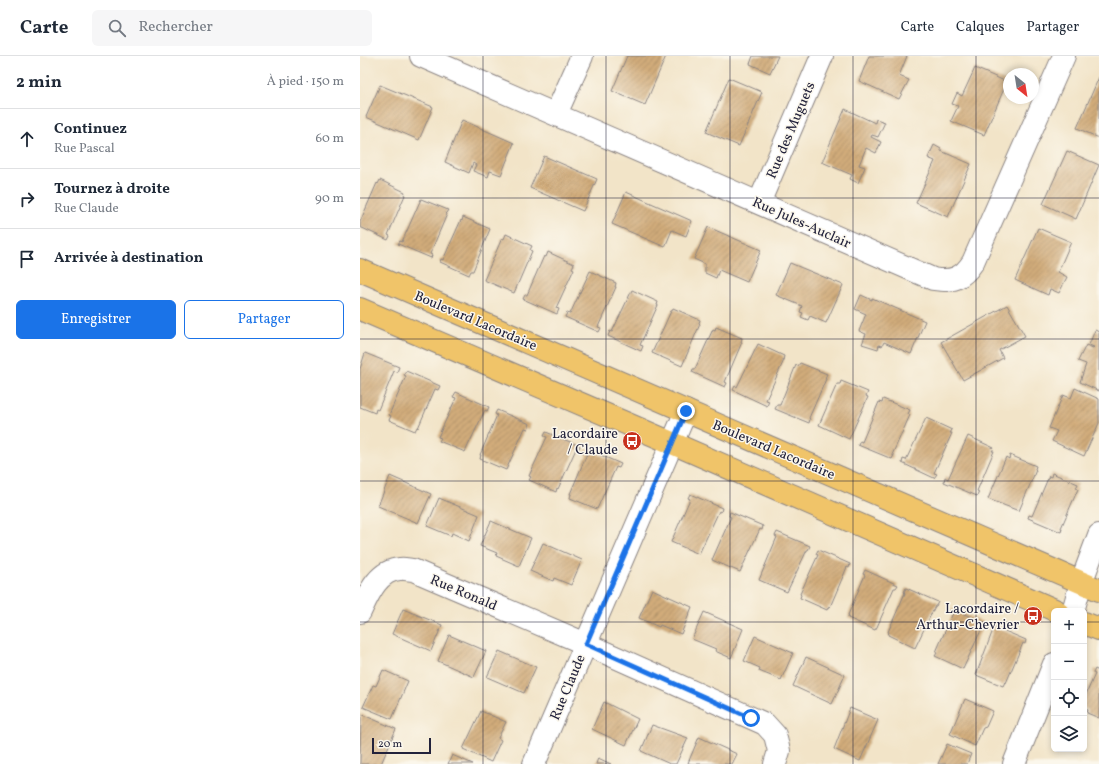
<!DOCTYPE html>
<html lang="fr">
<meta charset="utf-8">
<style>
:root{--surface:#fff;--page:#f6f6f7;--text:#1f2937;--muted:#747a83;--line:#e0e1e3;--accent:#1a73e8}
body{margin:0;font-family:Vollkorn,serif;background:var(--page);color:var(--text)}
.controls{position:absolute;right:12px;bottom:12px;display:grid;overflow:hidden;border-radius:6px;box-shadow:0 2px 6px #0003}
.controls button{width:36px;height:36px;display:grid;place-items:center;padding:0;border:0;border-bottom:1px solid var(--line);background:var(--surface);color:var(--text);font:20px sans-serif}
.compass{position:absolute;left:643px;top:12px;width:36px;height:36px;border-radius:50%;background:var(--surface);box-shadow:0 2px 6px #0003;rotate:150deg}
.scale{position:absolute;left:12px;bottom:10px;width:59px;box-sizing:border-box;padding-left:4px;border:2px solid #22223b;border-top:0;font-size:11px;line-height:14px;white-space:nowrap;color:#22223b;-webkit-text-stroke:3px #fbf7ec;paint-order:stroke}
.stop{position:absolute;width:12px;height:12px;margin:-9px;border:3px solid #1a73e8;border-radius:50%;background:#fff}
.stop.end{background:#1a73e8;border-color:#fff;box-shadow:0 1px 4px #0008}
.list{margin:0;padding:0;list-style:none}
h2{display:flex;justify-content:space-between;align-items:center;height:52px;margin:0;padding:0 16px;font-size:17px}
h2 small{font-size:13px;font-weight:400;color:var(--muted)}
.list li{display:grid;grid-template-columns:26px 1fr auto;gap:12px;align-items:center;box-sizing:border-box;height:60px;padding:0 16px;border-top:1px solid var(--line)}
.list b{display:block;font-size:15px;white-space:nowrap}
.list p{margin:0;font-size:13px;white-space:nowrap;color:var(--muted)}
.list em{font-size:13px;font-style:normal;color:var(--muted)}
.actions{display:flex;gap:8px;padding:12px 16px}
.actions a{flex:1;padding:9px 0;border:1px solid var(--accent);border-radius:6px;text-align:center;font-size:14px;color:var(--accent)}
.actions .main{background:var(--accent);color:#fff}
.icon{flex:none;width:22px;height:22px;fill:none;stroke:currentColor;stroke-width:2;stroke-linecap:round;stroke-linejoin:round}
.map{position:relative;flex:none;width:739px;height:708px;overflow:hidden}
header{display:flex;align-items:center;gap:24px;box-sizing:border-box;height:56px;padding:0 20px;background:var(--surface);border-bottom:1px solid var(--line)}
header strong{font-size:19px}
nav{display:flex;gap:22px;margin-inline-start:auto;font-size:14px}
.search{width:280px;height:36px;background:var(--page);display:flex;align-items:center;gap:10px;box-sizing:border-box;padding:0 14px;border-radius:6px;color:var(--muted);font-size:15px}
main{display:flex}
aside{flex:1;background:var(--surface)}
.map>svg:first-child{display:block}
.building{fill:url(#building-hatch)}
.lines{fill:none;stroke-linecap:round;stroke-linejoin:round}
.minor-casing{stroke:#8a8382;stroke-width:24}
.major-casing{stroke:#8a8382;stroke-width:24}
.minor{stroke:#fff;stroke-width:22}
.major{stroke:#f0c469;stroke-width:22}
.route{stroke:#1a73e8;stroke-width:5}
.grid{fill:none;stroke:#22223b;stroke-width:1;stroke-opacity:0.55}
.labels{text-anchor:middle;stroke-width:3;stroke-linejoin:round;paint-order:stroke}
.street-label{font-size:14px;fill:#22223b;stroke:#fbf7ec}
.poi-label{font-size:14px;fill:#22223b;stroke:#fbf7ec;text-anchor:end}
</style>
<header>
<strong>Carte</strong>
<div class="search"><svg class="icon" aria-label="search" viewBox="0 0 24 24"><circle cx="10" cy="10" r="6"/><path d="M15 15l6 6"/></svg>Rechercher</div>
<nav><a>Carte</a><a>Calques</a><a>Partager</a></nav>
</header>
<main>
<aside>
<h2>2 min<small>À pied · 150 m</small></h2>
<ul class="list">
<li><svg class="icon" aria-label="ahead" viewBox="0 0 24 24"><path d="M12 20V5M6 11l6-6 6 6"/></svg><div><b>Continuez</b><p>Rue Pascal</p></div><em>60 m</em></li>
<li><svg class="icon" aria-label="right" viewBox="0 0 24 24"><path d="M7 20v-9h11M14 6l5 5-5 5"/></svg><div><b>Tournez à droite</b><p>Rue Claude</p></div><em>90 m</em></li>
<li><svg class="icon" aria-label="arrive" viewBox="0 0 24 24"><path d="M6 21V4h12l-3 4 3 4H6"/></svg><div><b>Arrivée à destination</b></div></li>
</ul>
<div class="actions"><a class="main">Enregistrer</a><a>Partager</a></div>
</aside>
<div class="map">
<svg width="739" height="708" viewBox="0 0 739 708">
<defs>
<pattern id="building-hatch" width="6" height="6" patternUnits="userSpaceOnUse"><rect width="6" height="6" fill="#d1ac7a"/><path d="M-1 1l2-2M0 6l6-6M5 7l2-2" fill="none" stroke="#a98c65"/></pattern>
</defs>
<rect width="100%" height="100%" fill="#fbf7ec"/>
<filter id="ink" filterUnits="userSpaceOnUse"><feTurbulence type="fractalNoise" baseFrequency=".025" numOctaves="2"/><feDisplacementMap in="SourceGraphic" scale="8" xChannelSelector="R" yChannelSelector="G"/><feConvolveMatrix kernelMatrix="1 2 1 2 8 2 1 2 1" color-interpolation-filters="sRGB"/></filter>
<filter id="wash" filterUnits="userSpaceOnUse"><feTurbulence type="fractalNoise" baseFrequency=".012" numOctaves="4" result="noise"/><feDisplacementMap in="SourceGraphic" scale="16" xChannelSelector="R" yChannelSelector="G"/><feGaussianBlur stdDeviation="0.9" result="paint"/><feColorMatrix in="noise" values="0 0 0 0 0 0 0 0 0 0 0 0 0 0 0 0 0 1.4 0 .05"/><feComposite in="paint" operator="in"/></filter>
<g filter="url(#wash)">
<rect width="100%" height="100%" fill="#f2e4c8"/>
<g id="blocks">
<path class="building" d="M 267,0 L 306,0 L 285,49 L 252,35 Z
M 393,0 L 418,0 L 410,17 L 390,8 Z
M 509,0 L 547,0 L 539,20 L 549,24 L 539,43 L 499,25 Z
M 615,12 L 647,26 L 624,79 L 591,65 L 598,50 L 592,48 L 597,37 L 602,40 Z
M 739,21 L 739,82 L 717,72 Z
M 369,22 L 402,36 L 379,90 L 346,76 Z
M 20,29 L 73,51 L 59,84 L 6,61 Z
M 485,53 L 515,67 L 516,63 L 525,66 L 518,81 L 512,79 L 511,81 L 521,86 L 516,97 L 506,92 L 499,109 L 505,111 L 498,127 L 490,123 L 492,119 L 462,106 Z
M 102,64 L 154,87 L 141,119 L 130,115 L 128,121 L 113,115 L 116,109 L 113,107 L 109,117 L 85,106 Z
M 574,89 L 581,93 L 581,95 L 611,108 L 588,161 L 556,147 L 575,105 L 568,102 Z
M 707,95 L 739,109 L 716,163 L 683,148 Z
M 184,100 L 237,123 L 223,155 L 170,132 Z
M 20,124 L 45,136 L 44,139 L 45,139 L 28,179 L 30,180 L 28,184 L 0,171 L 0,166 L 17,127 L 18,128 Z
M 266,136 L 332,165 L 326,180 L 312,174 L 305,191 L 252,168 Z
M 61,143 L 88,154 L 86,157 L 87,158 L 70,198 L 72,199 L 71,202 L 38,188 L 40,185 L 42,186 Z
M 103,161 L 130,173 L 113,215 L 111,215 L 109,219 L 80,206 L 81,203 L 83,204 L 101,164 L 102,165 Z
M 348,171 L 401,194 L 387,226 L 359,214 L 356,222 L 345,217 L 345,208 L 334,203 Z
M 678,172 L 711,186 L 698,216 L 707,221 L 699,237 L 690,233 L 688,239 L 655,224 Z
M 146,178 L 172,190 L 170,194 L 172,195 L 154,237 L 124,224 L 142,182 L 144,183 Z
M 188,196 L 214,208 L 212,212 L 214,213 L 196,252 L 199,253 L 197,258 L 163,243 L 165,239 L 167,239 L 184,200 L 186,201 Z
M 430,207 L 483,229 L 466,267 L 450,260 L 448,264 L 441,261 L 443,257 L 440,256 L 442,250 L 416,239 Z
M 230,215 L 256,227 L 255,231 L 256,231 L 238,271 L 241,272 L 239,276 L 205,261 L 207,257 L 210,258 Z
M 272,234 L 298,246 L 297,249 L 298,249 L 280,289 L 283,290 L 281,295 L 248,280 L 250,275 L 252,276 Z
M 501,239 L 512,244 L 512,242 L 565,265 L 551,298 L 524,286 L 522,290 L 519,289 L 518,293 L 502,288 L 506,278 L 499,275 L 506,258 L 495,253 Z
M 647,249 L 665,280 L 639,294 L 643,302 L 603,324 L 581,286 Z
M 313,252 L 340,264 L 339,267 L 340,268 L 322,310 L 292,297 L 311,255 L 312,255 Z
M 356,271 L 382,282 L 381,286 L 382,286 L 365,326 L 367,327 L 365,331 L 332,316 L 333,313 L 335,313 L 353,273 L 355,274 Z
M 735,274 L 739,276 L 739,335 L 720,326 L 726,308 L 718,305 L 726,289 L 733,292 L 734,291 L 729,289 Z
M 398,288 L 424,300 L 423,304 L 424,304 L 406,344 L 409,345 L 407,350 L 373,334 L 375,330 L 377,331 Z
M 5,297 L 39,311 L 37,316 L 34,315 L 18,354 L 16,353 L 15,357 L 0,351 L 0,313 Z
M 440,307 L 467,318 L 465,322 L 466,323 L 449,362 L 450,363 L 449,367 L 415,353 L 417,349 L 420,349 L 436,309 L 438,310 Z
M 46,315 L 80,330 L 78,334 L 75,333 L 58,372 L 57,371 L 55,375 L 29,364 L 31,360 L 29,359 L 46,320 L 44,319 Z
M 481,325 L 508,336 L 506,340 L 508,341 L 489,383 L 459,369 L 477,328 L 480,328 Z
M 715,332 L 739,343 L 739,367 L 724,400 L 692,385 L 697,375 L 689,372 L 703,339 L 711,342 Z
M 96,336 L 129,351 L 127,355 L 125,354 L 105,396 L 79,385 L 81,382 L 78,381 L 96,342 L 93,341 Z
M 523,343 L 550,354 L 548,358 L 550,359 L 532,399 L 534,399 L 532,403 L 498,389 L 500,385 L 502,386 L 519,346 L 522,347 Z
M 137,354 L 170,368 L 168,373 L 165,372 L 146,414 L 120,403 L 121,399 L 120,399 L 137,359 L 135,358 Z
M 566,362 L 592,374 L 590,377 L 592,377 L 574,417 L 577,418 L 574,422 L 542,407 L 543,403 L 546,404 Z
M 186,376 L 220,390 L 218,394 L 216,393 L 198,433 L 197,432 L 196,436 L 169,424 L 171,421 L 169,420 L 187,381 L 184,380 Z
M 608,380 L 634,392 L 632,395 L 634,395 L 617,435 L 619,436 L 617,440 L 584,426 L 585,421 L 588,423 Z
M 227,393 L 261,408 L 259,412 L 256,411 L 237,453 L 210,442 L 211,438 L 210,438 L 227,398 L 225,398 Z
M 650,399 L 676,410 L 675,413 L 676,414 L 659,455 L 628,443 L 646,401 L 649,403 Z
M 692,417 L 718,428 L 716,432 L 718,433 L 701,472 L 702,473 L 701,476 L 668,462 L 669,459 L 672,460 L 689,420 L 691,421 Z
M 30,420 L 71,438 L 58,467 L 18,450 Z
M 330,438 L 362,452 L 361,456 L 359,455 L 339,498 L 311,486 L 330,443 L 328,442 Z
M 79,442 L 119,459 L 109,485 L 92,477 L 91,480 L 67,470 Z
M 370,456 L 403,470 L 402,474 L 400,473 L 380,516 L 352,504 L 371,461 L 369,460 Z
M 131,465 L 171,482 L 159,510 L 136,500 L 137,497 L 120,490 Z
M 417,476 L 450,490 L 448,494 L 447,494 L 427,536 L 399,524 L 417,481 L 415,480 Z
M 183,487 L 222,504 L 211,529 L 194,522 L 193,525 L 170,515 Z
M 458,494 L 490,508 L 489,512 L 487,511 L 470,551 L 469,550 L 467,554 L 440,542 L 441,539 L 440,538 L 458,499 L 456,498 Z
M 505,514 L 538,529 L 536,532 L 534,532 L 517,571 L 515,574 L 488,562 L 489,559 L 488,559 L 505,519 L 503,518 Z
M 546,532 L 578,546 L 576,550 L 575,550 L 555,592 L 528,579 L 529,576 L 528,576 L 545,537 L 544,536 Z
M 292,533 L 332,551 L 321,578 L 300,569 L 299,571 L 279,562 Z
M 43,553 L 82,569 L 71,595 L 32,578 Z
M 593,553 L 625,567 L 624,570 L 623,570 L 603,613 L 575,600 L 577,597 L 576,596 L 593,557 L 591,556 Z
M 344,556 L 383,573 L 371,602 L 355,595 L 356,593 L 332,583 Z
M 633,570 L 666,584 L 665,588 L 663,587 L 646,627 L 645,626 L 643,630 L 616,619 L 633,574 L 632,574 Z
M 89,579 L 126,595 L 114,621 L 78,605 Z
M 395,580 L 433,597 L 421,624 L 399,615 L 400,612 L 384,605 Z
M 139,595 L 176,611 L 164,637 L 127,621 Z
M 446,601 L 485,619 L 472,648 L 433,630 Z
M 735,613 L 739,615 L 739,662 L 727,657 L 728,654 L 724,652 L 724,643 L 735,618 L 733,617 Z
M 23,614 L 48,625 L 32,663 L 3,651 L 13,629 L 16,630 Z
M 605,643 L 633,655 L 626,671 L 623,672 L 615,690 L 590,678 Z
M 244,646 L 278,663 L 266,689 L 232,673 Z
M 490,652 L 518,664 L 500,705 L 474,693 Z
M 121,655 L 146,666 L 138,682 L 141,684 L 131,706 L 103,693 Z
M 1,658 L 36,673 L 21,708 L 0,708 Z
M 292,669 L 328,682 L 316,708 L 310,708 L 281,695 Z
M 339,681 L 377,698 L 372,708 L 331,708 L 328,707 Z
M 587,688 L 611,698 L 607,708 L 578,708 Z
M 92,699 L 113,708 L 88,708 Z
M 238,702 L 251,708 L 236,708 Z"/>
</g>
</g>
<g filter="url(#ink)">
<use href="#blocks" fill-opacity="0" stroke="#8a8382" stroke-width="1"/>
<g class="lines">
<g class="minor-casing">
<path id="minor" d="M 61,0 L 573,223 C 592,226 602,223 613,206 L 704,0
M 196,58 L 222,0
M 399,147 L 462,0
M 713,555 L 721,527 L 739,479
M 0,556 C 8,539 18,514 40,513 C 44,512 49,514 53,514 L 226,588 L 405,668 L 415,679 L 419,695 L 415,708
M 174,708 L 326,355
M 654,708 L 694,608"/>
</g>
<g class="major-casing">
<path id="major" d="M 0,214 L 739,534
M 0,253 L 312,387 L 697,555
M 724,567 L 739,573"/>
</g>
<use href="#minor" class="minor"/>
<use href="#major" class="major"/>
</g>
</g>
<g class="lines" filter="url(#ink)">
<path class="route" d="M 326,355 L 226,588 L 391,662"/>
</g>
<path class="grid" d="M 123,0 L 123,708M 246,0 L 246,708M 370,0 L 370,708M 493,0 L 493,708M 616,0 L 616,708M 0,142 L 739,142M 0,283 L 739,283M 0,425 L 739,425M 0,566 L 694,566M 724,566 L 739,566"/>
<defs>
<g id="bus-disc" transform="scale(1)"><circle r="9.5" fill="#c8321e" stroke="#fbf7ec"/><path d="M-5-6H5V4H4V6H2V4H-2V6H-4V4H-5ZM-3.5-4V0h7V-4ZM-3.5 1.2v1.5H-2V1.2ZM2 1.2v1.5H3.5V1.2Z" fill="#fff"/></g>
</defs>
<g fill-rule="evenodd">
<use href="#bus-disc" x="272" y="385"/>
<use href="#bus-disc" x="673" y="560"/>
</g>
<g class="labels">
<g class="street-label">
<text transform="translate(430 74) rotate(-67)" y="5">Rue des Muguets</text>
<text transform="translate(442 166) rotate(24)" y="5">Rue Jules-Auclair</text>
<text transform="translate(116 264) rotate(23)" y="5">Boulevard Lacordaire</text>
<text transform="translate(414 393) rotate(23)" y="5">Boulevard Lacordaire</text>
<text transform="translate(104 536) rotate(23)" y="5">Rue Ronald</text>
<text transform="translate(207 631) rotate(-67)" y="5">Rue Claude</text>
</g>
<g class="poi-label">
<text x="258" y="382">Lacordaire<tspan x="258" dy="16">/ Claude</tspan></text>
<text x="659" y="557">Lacordaire /<tspan x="659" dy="16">Arthur-Chevrier</tspan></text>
</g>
</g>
</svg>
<div class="controls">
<button>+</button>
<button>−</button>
<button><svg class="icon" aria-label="locate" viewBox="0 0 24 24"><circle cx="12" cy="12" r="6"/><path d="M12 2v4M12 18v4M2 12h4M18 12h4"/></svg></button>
<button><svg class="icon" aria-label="layers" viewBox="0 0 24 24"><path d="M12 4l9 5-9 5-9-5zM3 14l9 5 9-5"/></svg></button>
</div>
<svg class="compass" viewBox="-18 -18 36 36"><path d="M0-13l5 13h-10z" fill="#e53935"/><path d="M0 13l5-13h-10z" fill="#747a83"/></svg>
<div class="scale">20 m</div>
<div class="stop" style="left:391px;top:662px"></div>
<div class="stop end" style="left:326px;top:355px"></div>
</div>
</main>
